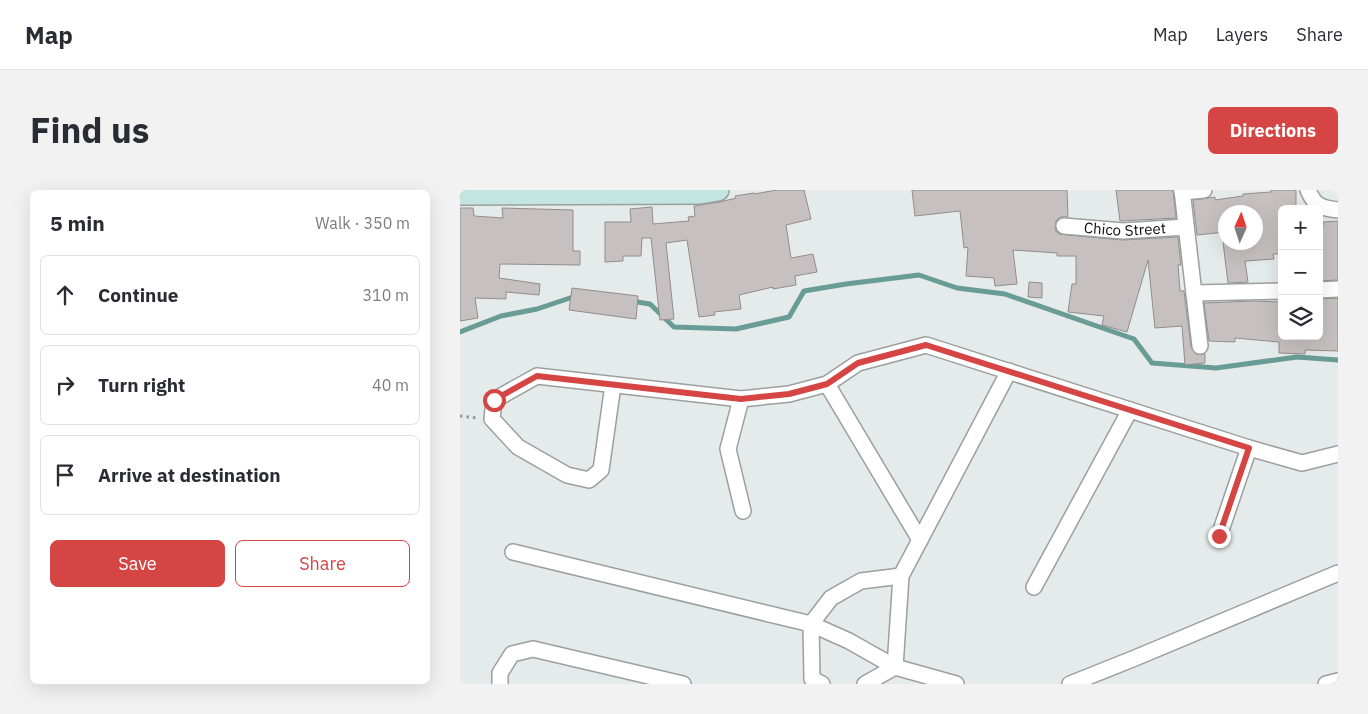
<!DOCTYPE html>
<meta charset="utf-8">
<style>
:root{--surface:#fff;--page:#f2f2f3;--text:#2b2b33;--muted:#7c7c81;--line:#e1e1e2;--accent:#d54544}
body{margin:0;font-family:"IBM Plex Sans",sans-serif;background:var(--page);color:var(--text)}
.controls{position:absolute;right:15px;top:15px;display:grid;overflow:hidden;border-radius:8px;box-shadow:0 5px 20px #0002}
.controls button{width:45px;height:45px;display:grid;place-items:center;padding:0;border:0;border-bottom:1px solid var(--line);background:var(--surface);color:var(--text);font:25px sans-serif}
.compass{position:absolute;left:758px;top:15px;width:45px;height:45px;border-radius:50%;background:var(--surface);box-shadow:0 5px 20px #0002;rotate:3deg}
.stop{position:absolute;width:15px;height:15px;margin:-11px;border:4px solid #d54544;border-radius:50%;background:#fff}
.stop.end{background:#d54544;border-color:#fff;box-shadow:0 1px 5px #0008}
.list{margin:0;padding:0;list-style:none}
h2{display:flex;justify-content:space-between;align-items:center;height:65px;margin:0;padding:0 20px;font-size:21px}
h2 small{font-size:16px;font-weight:400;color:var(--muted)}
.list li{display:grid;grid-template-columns:32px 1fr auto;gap:15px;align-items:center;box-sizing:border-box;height:80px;margin:0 10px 10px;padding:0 10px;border:1px solid var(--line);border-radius:8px}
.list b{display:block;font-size:19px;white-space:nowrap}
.list em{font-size:16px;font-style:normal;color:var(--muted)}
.actions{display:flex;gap:10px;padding:15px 20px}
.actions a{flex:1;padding:11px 0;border:1px solid var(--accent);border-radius:8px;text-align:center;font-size:18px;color:var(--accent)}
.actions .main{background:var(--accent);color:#fff}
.icon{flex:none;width:28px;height:28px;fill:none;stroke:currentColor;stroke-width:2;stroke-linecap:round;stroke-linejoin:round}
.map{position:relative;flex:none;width:878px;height:494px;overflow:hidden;border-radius:8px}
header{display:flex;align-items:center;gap:30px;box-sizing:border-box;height:70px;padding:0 25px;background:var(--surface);border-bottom:1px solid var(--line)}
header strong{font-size:24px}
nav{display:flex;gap:28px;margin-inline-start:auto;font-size:18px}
.intro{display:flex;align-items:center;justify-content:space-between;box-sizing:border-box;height:120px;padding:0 30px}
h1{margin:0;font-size:35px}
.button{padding:12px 22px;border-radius:8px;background:var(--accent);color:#fff;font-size:18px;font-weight:700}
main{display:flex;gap:30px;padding:0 30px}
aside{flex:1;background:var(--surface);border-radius:8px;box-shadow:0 5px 20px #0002}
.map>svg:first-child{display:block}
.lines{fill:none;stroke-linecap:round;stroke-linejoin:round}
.stream{stroke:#699c95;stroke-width:5}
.building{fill:#c6c1c0;stroke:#928d8c}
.street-casing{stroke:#9ba09f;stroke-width:18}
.secondary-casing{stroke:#9ba09f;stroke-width:24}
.path{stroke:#959898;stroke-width:3;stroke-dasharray:2.5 4;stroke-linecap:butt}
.street{stroke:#fff;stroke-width:15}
.secondary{stroke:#c2e5e2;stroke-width:21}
.route{stroke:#d54544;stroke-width:6}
.labels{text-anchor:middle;stroke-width:5;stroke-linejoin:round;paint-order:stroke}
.street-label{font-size:15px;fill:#0c0d0d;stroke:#f2f8f7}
</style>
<header>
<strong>Map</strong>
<nav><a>Map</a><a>Layers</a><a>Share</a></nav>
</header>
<div class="intro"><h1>Find us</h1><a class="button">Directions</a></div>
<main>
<aside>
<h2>5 min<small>Walk · 350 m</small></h2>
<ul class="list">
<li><svg class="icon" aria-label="ahead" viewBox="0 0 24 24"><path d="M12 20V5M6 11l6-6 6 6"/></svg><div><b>Continue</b></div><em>310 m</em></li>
<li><svg class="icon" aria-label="right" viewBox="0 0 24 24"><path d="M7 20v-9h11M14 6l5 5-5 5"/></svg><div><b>Turn right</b></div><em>40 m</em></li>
<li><svg class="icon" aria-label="arrive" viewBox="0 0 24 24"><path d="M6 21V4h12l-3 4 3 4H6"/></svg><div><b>Arrive at destination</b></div></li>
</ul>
<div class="actions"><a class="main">Save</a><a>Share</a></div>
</aside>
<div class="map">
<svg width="878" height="494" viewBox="0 0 878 494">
<rect width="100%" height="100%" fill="#e5eaea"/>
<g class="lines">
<path class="stream" d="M 171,111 L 190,114 L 214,137 L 276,139 L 329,127 L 344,101 L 386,94 L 459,85 L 497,98 L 545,104 L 674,149 L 692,173 L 756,178 L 837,167 L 878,170
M 0,142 L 41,126 L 77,119 L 116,106"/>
</g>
<path class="building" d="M 317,0 L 344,0 L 351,29 L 326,35 L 331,68 L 353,64 L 357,82 L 335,86 L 336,95 L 313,99 L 313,97 L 279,105 L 281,119 L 254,122 L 255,125 L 239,127 L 227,50 L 206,53 L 214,129 L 200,130 L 191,48 L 182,48 L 181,66 L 163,66 L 163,71 L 145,72 L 145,32 L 171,32 L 170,19 L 192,17 L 193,34 L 229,31 L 228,27 L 235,26 L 234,16 L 260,12 L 276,8 L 275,6 L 294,3 L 294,4 Z
M 452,0 L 607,0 L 608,27 L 600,27 L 596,31 L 595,40 L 599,44 L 662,50 L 718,47 L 721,75 L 718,75 L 720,101 L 724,101 L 731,157 L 736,164 L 745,164 L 745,173 L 725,175 L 722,136 L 695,138 L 688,70 L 667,142 L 642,135 L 644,126 L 608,122 L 612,94 L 616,94 L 616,66 L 597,66 L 597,63 L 553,60 L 557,94 L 535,96 L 534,88 L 506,86 L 508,57 L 504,58 L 500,21 L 455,26 Z
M 656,0 L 713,0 L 716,28 L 660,31 Z
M 811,0 L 836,0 L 836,16 L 822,16 L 822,64 L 813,64 L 814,69 L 785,71 L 788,92 L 768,93 L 763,52 L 796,52 L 796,22 L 766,22 L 766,42 L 737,45 L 733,10 L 755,7 L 755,10 L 783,6 L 783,4 L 811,2 Z
M 0,18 L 13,18 L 14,26 L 43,28 L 42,18 L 113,20 L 113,61 L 120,61 L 120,75 L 40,74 L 39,88 L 80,94 L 79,105 L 46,102 L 46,109 L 15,108 L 18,128 L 0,131 Z
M 878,31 L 878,90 L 859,91 L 859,36 L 863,36 L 863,32 Z
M 569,92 L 582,93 L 582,108 L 568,107 Z
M 112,98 L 178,106 L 176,129 L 109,120 Z
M 878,108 L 878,161 L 845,160 L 845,164 L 819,163 L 819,152 L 775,148 L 775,152 L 749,151 L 744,113 L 793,111 L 822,112 L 822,146 L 859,146 L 859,109 Z"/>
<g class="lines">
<g class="street-casing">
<g id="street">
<path d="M 722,0 L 740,156"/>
<path d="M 848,0 C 855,17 862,18 878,20"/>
<path d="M 722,2 L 744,0"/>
<path id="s1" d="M 604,36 L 663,41 L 726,37"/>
<path d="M 859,100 L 878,99"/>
<path d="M 734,103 L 822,101"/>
<path d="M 367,194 L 460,350"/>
<path d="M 153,195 L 141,280 L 129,290 L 107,285 L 58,257 L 32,229 L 34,210 L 77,186 L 281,209 L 329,204 L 367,194 L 398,173 L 466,155 L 789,258 L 842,273 L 878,264"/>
<path d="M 281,209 L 268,259 L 283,321"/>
<path d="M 759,346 L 789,258"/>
<path d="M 53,362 L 351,434 L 389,451 L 435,477 L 496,494"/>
<path d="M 574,397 L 670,220"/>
<path d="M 40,494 L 40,483 L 52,464 L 73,459 L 223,494"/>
<path d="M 362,494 L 352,489 L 351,434 L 371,408 L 401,391 L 441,386"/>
<path d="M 405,494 L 435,477 L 441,386 L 549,181"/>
<path d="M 610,494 L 675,468 L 878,383"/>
<path d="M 866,494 L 878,491"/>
</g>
</g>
<g class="secondary-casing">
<path id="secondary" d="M 0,4 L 240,3 L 258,0"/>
</g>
<path class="path" d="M 0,226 L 17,228"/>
<use href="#street" class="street"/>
<use href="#secondary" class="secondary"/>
</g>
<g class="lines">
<path class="route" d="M 34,210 L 77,186 L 281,209 L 329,204 L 367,194 L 398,173 L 466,155 L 789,258 L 759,346"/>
</g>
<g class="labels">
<g class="street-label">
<text dy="5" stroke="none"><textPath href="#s1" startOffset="61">Chico Street</textPath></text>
</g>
</g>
</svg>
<div class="controls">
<button>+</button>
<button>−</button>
<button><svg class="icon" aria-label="layers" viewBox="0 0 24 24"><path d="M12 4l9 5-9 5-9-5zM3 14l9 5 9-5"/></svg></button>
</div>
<svg class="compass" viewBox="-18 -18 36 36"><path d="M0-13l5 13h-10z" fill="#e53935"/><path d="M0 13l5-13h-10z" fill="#7c7c81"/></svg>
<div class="stop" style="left:34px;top:210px"></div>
<div class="stop end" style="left:759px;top:346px"></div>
</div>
</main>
